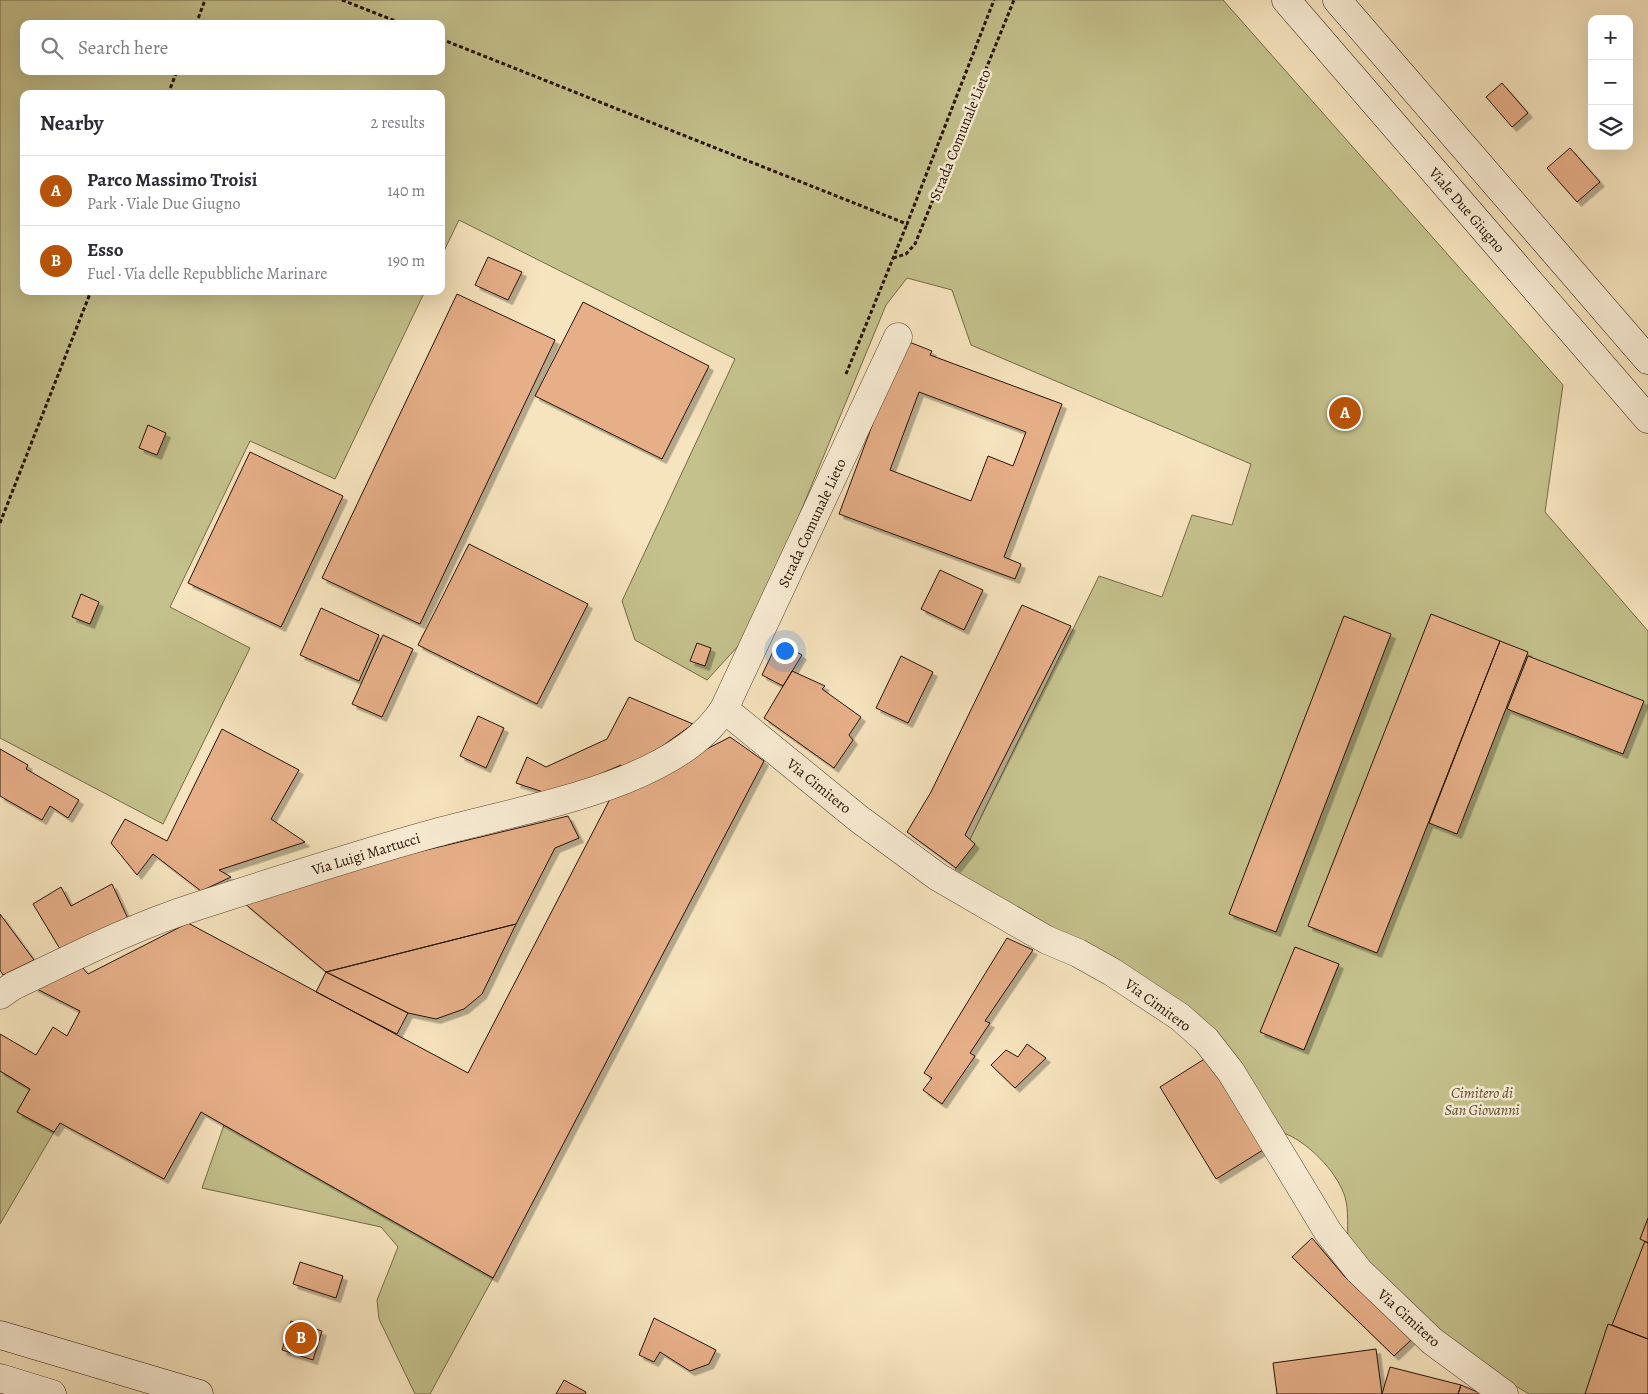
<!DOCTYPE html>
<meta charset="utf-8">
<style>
:root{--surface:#fff;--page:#f7f7f7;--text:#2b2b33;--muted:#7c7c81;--line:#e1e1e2;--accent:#b45309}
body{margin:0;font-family:Alegreya,serif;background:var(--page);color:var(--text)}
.controls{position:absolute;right:15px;top:15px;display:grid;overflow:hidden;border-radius:10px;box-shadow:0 5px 20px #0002}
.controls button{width:45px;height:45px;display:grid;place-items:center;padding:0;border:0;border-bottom:1px solid var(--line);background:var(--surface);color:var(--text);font:25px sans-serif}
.you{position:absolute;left:784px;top:650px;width:18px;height:18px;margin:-12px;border:4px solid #fff;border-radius:50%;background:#1a73e8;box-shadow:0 0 0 8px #1a73e833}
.badge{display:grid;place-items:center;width:32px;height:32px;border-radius:50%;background:var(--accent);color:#fff;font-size:16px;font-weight:700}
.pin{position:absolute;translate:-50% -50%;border:2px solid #fff;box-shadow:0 1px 5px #0006}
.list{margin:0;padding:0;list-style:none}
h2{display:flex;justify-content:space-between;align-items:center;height:65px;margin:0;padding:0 20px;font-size:21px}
h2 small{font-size:16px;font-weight:400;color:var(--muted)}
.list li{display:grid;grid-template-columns:32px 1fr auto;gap:15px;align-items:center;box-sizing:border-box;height:70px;padding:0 20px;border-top:1px solid var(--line)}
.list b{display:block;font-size:19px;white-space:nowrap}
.list p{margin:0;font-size:16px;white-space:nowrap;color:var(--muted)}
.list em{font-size:16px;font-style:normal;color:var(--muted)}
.icon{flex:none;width:28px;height:28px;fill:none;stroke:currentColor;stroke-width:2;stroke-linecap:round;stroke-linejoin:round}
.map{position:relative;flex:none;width:1648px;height:1394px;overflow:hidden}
.search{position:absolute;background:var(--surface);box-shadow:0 5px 20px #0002;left:20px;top:20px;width:425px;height:55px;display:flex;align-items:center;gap:12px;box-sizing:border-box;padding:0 18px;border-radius:10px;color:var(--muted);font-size:19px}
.panel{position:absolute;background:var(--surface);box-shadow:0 5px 20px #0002;left:20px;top:90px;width:425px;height:205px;border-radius:10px}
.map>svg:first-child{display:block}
.green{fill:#c4c18c;stroke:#766a48;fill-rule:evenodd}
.building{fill:#e6af88;stroke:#271204;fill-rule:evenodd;filter:url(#shadow)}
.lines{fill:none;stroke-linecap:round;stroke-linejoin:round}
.street-casing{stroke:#5b4632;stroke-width:29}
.secondary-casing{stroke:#271204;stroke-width:29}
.path{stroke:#271204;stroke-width:3;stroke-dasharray:4 2.5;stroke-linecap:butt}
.street{stroke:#f9edd5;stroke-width:28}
.secondary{stroke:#f9edd5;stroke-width:28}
.labels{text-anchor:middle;stroke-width:5;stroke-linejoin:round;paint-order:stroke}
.street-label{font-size:15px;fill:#271204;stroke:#f9edd5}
.park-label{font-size:15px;font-style:italic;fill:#5e4f34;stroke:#f9edd5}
</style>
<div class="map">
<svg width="1648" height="1394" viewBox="0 0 1648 1394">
<defs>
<filter id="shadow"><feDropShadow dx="4.5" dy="4.5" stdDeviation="0" flood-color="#0004"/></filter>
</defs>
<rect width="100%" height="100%" fill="#f6e4be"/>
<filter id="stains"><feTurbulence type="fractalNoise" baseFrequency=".004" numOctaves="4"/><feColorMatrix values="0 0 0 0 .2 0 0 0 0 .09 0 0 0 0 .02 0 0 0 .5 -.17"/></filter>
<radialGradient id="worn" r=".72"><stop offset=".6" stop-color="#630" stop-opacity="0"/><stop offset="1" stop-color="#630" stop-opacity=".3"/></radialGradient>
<path class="green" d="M 0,0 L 1223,0 L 1563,385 L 1545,512 L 1648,631 L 1648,1394 L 1529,1394 L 1487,1369 L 1413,1312 L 1348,1243 C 1347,1229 1349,1210 1345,1197 C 1337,1171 1306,1140 1281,1132 L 1243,1069 L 954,872 L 1099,576 L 1162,597 L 1192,515 L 1232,525 L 1251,464 L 971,345 L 952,290 L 907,278 L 886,305 L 751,632 L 707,680 L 635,640 L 622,601 L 735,359 L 459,220 L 441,257 L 441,94 L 24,94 L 24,291 L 425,291 L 335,479 L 250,441 L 170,607 L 250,648 L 163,824 L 0,738 ZM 24,24 L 441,24 L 441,71 L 24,71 Z
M 0,1071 L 30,1089 L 17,1112 L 54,1132 L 0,1224 Z
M 224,1125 L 493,1278 L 430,1394 L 415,1394 L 379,1319 L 377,1300 L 398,1247 L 381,1227 L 202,1188 Z"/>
<path class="building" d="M 1502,83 L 1528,113 L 1512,127 L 1486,97 Z
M 1570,148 L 1600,182 L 1577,202 L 1547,168 Z
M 488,257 L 522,272 L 508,300 L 475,285 Z
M 457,294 L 555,340 L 420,624 L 322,578 Z
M 583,302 L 709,366 L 662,459 L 535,396 Z
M 904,340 L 932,351 L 930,355 L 1062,404 L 1004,557 L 1021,564 L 1015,579 L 839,514 ZM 919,392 L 1026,432 L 1013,466 L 988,456 L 971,501 L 890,470 Z
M 148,425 L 166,433 L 157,455 L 139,448 Z
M 250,452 L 343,496 L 281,627 L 188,583 Z
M 469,544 L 588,604 L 537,704 L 418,645 Z
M 940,570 L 983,590 L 964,630 L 921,609 Z
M 81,594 L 99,602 L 90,624 L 72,617 Z
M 1022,605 L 1071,626 L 965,835 L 975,844 L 956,868 L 907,832 L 931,792 Z
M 321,608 L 379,635 L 359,681 L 300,655 Z
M 1431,614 L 1500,641 L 1377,953 L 1308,926 Z
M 1344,616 L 1391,634 L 1276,932 L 1229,914 Z
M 383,635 L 413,649 L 382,717 L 352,704 Z
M 778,641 L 802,655 L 783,686 L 762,675 Z
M 1500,641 L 1528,652 L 1457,834 L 1429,823 Z
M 697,643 L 711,648 L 705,666 L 690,661 Z
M 901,656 L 933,672 L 908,723 L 876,708 Z
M 1528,656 L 1644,701 L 1623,754 L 1507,709 Z
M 792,671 L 825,686 L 822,689 L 861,717 L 849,735 L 853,740 L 834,768 L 764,718 Z
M 629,697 L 693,724 L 661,747 L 623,768 L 621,765 L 552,795 L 516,783 L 527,757 L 546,767 L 607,739 Z
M 478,716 L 504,728 L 486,768 L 460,756 Z
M 222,729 L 299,770 L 271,819 L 305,842 L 219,870 L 231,877 L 201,891 L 153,854 L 137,875 L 111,843 L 125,819 L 167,841 Z
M 730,737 L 764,761 L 493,1278 L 201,1112 L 164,1179 L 60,1123 L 54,1132 L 17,1112 L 30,1089 L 0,1071 L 0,1034 L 36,1055 L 53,1027 L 67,1036 L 80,1011 L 33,987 L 82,967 L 88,974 L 188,923 L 468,1073 L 610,799 Z
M 0,749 L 28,765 L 26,769 L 79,800 L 68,818 L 50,806 L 42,820 L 0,796 Z
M 568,816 L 579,838 L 555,848 L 516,924 L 326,972 L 244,903 L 343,870 Z
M 112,884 L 129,921 L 60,949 L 33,904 L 61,887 L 71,906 Z
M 0,914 L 34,960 L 3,975 L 0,970 Z
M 516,924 L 482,994 L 464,1009 L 436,1019 L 408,1013 L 326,972 Z
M 1007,938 L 1033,950 L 985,1021 L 990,1023 L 970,1053 L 975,1056 L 942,1104 L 923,1090 L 932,1078 L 924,1073 Z
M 1295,947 L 1339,964 L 1304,1050 L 1260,1032 Z
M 326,972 L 408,1013 L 397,1034 L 316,992 Z
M 1027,1044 L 1046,1058 L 1015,1088 L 991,1065 L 1006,1050 L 1018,1057 Z
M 1206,1058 L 1263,1150 L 1216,1179 L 1160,1087 Z
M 1648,1218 L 1648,1243 L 1640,1239 Z
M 1312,1238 L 1345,1277 L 1412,1339 L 1394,1356 L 1292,1257 Z
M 1645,1241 L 1648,1243 L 1648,1339 L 1612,1325 Z
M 300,1262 L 343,1276 L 336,1298 L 293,1284 Z
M 654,1318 L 716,1350 L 709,1364 L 690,1371 L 660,1352 L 654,1362 L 639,1355 Z
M 291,1321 L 322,1331 L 313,1360 L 282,1350 Z
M 1608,1324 L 1648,1339 L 1648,1394 L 1585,1394 Z
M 1376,1349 L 1382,1394 L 1277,1394 L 1273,1363 Z
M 1390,1367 L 1461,1385 L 1458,1394 L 1382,1394 Z
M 564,1380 L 586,1392 L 585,1394 L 556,1394 Z
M 1461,1385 L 1482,1394 L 1458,1394 Z"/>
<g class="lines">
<g class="street-casing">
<path id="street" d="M 724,709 L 859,819 L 938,877 L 1047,940 L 1078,953 L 1112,972 L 1180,1017 L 1206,1040 L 1231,1072 L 1328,1232 L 1359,1271 L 1432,1341 L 1504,1394
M 0,995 L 13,986 C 74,957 134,926 198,906 C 276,881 355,855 435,833 C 519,809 675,787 724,709 L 898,337"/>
</g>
<g class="secondary-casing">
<path id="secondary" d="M 1286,0 L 1648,419
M 1337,0 L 1648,360
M 0,1335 L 199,1394
M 0,1378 L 52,1394"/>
</g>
<path class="path" d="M 342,0 L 403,24
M 196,24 L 205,0
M 441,39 L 907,224 L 994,0
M 168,94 L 177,71
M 893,258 L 906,254 L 915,244 L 1014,0
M 846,374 L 907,224
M 0,523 L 91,291"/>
<use href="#street" class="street"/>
<use href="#secondary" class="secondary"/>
</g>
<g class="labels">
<g class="street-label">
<text transform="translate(960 135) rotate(-68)" y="5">Strada Comunale Lieto</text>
<text transform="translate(1467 210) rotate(49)" y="5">Viale Due Giugno</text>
<text transform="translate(812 523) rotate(-65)" y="5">Strada Comunale Lieto</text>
<text transform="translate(819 786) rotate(39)" y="5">Via Cimitero</text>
<text transform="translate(366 854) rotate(-17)" y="5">Via Luigi Martucci</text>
<text transform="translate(1158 1005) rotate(36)" y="5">Via Cimitero</text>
<text transform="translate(1409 1318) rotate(42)" y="5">Via Cimitero</text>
</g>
<g class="park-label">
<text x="1482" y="1098">Cimitero di<tspan x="1482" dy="17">San Giovanni</tspan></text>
</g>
</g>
<rect width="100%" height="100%" filter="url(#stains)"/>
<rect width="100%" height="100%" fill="url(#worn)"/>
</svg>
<div class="controls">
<button>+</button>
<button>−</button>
<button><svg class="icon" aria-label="layers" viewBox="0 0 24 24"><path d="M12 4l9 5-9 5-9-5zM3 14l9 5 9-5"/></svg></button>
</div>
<div class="you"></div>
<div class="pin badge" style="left:1345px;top:413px">A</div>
<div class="pin badge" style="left:301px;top:1338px">B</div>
<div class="search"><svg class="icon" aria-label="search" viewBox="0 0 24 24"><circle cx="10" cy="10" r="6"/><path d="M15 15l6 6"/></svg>Search here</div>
<section class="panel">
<h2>Nearby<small>2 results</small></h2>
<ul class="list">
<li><span class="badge">A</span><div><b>Parco Massimo Troisi</b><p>Park · Viale Due Giugno</p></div><em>140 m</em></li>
<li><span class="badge">B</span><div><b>Esso</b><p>Fuel · Via delle Repubbliche Marinare</p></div><em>190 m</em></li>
</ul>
</section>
</div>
